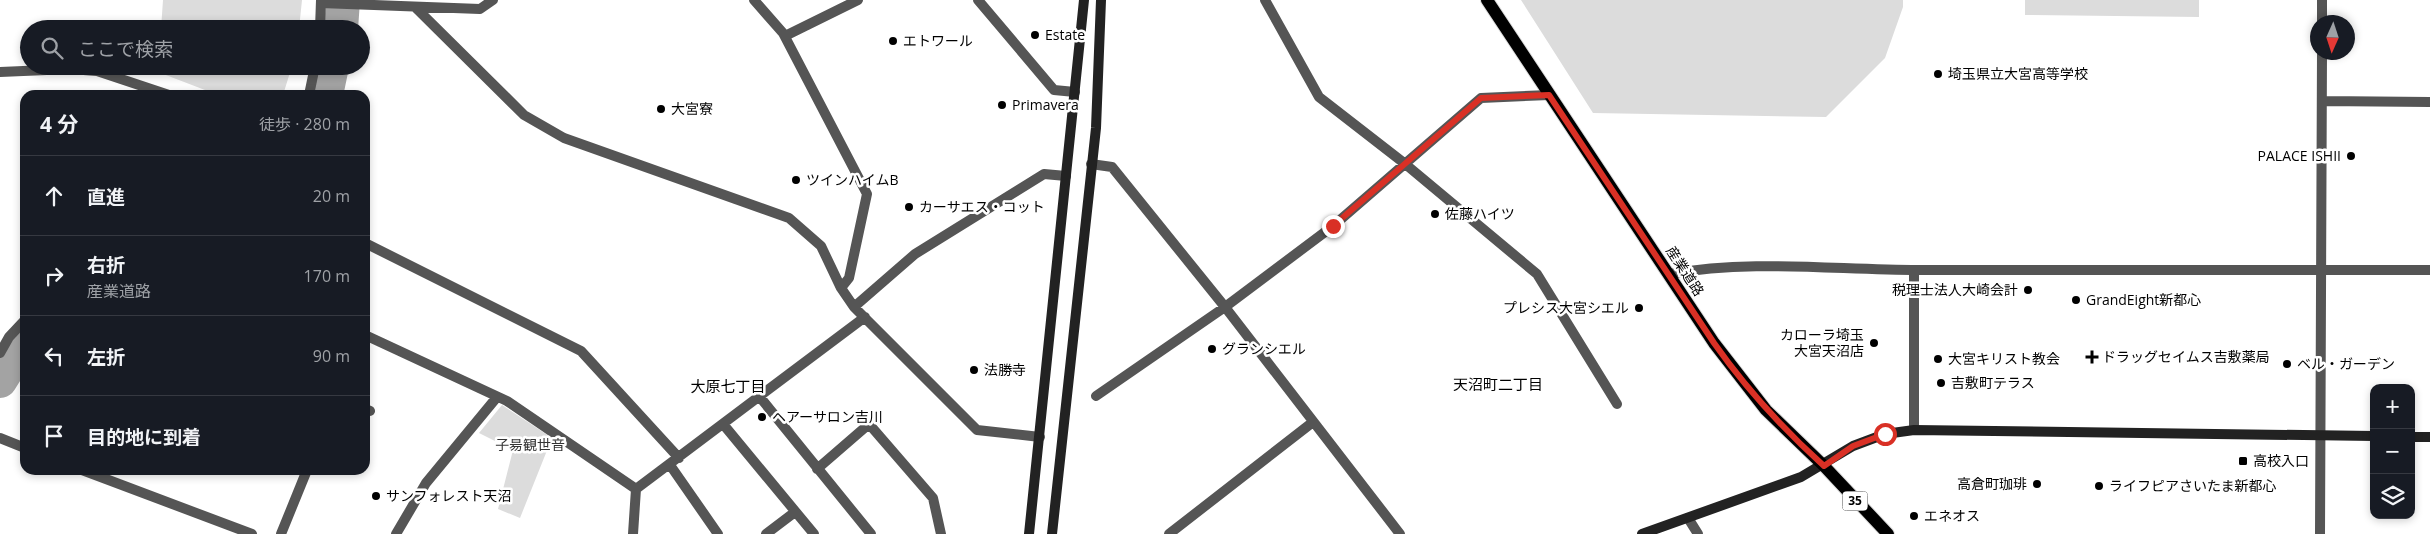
<!DOCTYPE html>
<html lang="ja">
<meta charset="utf-8">
<style>
:root{--surface:#171b24;--page:#242831;--text:#f1f3f6;--muted:#9ea1a6;--line:#363941}
body{margin:0;font-family:"Open Sans","Noto Sans JP",sans-serif;background:var(--page);color:var(--text)}
.controls{position:absolute;right:15px;bottom:15px;display:grid;overflow:hidden;border-radius:10px;box-shadow:0 2px 8px #0003}
.controls button{width:45px;height:45px;display:grid;place-items:center;padding:0;border:0;border-bottom:1px solid var(--line);background:var(--surface);color:var(--text);font:25px sans-serif}
.compass{position:absolute;left:2310px;top:15px;width:45px;height:45px;border-radius:50%;background:var(--surface);box-shadow:0 2px 8px #0003;rotate:183deg}
.stop{position:absolute;width:15px;height:15px;margin:-11px;border:4px solid #d93025;border-radius:50%;background:#fff}
.stop.end{background:#d93025;border-color:#fff;box-shadow:0 1px 5px #0008}
.list{margin:0;padding:0;list-style:none}
h2{display:flex;justify-content:space-between;align-items:center;height:65px;margin:0;padding:0 20px;font-size:21px}
h2 small{font-size:16px;font-weight:400;color:var(--muted)}
.list li{display:grid;grid-template-columns:32px 1fr auto;gap:15px;align-items:center;box-sizing:border-box;height:80px;padding:0 20px;border-top:1px solid var(--line)}
.list b{display:block;font-size:19px;white-space:nowrap}
.list p{margin:0;font-size:16px;white-space:nowrap;color:var(--muted)}
.list em{font-size:16px;font-style:normal;color:var(--muted)}
.icon{flex:none;width:28px;height:28px;fill:none;stroke:currentColor;stroke-width:2;stroke-linecap:round;stroke-linejoin:round}
.map{position:relative;flex:none;width:2430px;height:534px;overflow:hidden}
.search{position:absolute;background:var(--surface);box-shadow:0 2px 8px #0003;left:20px;top:20px;width:350px;height:55px;display:flex;align-items:center;gap:12px;box-sizing:border-box;padding:0 18px;border-radius:28px;color:var(--muted);font-size:19px}
.panel{position:absolute;background:var(--surface);box-shadow:0 2px 8px #0003;left:20px;top:90px;width:350px;height:385px;border-radius:15px}
.map>svg:first-child{display:block}
.green{fill:#dcdcdc}
.lines{fill:none;stroke-linecap:round;stroke-linejoin:round}
.river{stroke:#a3a3a3;stroke-width:34}
.primary-casing{stroke:#dbdbdb;stroke-width:14}
.street{stroke:#555;stroke-width:10}
.secondary{stroke:#222;stroke-width:10}
.primary{stroke:#000;stroke-width:12}
.route{stroke:#d93025;stroke-width:6}
.poi-dot{fill:#000;stroke:#fff;stroke-width:2}
.labels{text-anchor:middle;stroke-width:5;stroke-linejoin:round;paint-order:stroke}
.shield{fill:#fff;stroke:#4c4c4c;stroke-width:1}
.shield-label{font-size:12px;font-weight:bold;fill:#000}
.poi-label{font-size:14px;fill:#000;stroke:#fff;text-anchor:start}
.street-label{font-size:14px;fill:#000;stroke:#fff}
.park-label{font-size:14px;fill:#333;stroke:#fff}
.neighbourhood-label{font-size:15px;fill:#000;stroke:#fff}
</style>
<div class="map">
<svg width="2430" height="534" viewBox="0 0 2430 534">
<rect width="100%" height="100%" fill="#fff"/>
<path class="green" d="M 163,0 L 302,0 L 299,29 L 161,29 Z
M 1521,0 L 1903,0 L 1903,7 L 1885,58 L 1826,117 L 1593,113 Z
M 2025,0 L 2199,0 L 2199,17 L 2025,15 Z
M 158,66 L 292,66 L 283,95 L 218,95 L 158,72 Z
M 502,405 L 552,438 L 520,518 L 498,509 L 513,450 L 479,433 Z"/>
<g class="lines">
<path class="river" d="M 341,29 L 343,0
M 326,95 L 332,66
M 0,381 L 25,341"/>
<g class="primary-casing">
<path id="primary" d="M 1487,0 L 1714,343 L 1766,410 L 1824,466 L 1888,534"/>
</g>
<path class="street" d="M 754,0 L 783,33 L 867,194 L 849,278 L 841,288
M 978,0 L 1054,90 L 1075,92
M 1265,0 L 1319,97 L 1404,163 L 1537,274 L 1617,404
M 321,3 L 480,9 L 493,0
M 416,8 L 524,115 L 564,138 L 789,218 L 821,246 L 841,288 L 854,307 L 977,430 L 1040,437
M 2322,22 L 2322,0
M 320,29 L 321,0
M 785,36 L 858,0
M 0,72 L 70,69 L 97,71 L 169,95
M 309,95 L 315,66
M 2322,101 L 2430,102
M 1091,164 L 1112,167 L 1225,307 L 1400,534
M 365,243 L 581,351 L 679,458
M 1670,274 C 1751,259 1835,270 1918,270 C 2088,270 2259,269 2430,270
M 854,307 L 915,254 L 1044,174 L 1066,176
M 365,335 L 507,401 L 636,489
M 0,353 L 9,337 L 25,320
M 759,396 L 871,534
M 1096,396 L 1225,307 L 1333,226 L 1481,98 L 1549,95
M 365,409 L 370,411
M 723,424 L 814,534
M 1914,430 L 1914,270
M 0,438 L 25,448
M 670,465 L 718,534
M 817,469 L 869,424 L 933,498 L 941,534
M 82,470 L 252,534
M 1688,518 L 1698,534
M 281,534 L 307,470
M 396,534 L 426,483 L 497,397
M 633,534 L 636,489 L 865,317
M 766,534 L 795,512
M 1169,534 L 1313,422
M 2320,534 L 2322,52"/>
<path class="secondary" d="M 2411,437 L 2430,437
M 1029,534 L 1084,0
M 1052,534 L 1096,128 L 1101,0
M 1642,534 L 1801,477 L 1853,446 L 1885,434 L 1914,430 L 2374,436"/>
<use href="#primary" class="primary"/>
</g>
<g class="lines">
<path class="route" d="M 1333,226 L 1481,98 L 1549,95 L 1714,343 C 1747,390 1781,427 1824,466 L 1853,446 L 1885,434"/>
</g>
<g class="poi-dot">
<circle cx="1035" cy="35" r="5"/>
<circle cx="893" cy="41" r="5"/>
<circle cx="1938" cy="74" r="5"/>
<circle cx="1002" cy="105" r="5"/>
<circle cx="661" cy="109" r="5"/>
<circle cx="2351" cy="156" r="5"/>
<circle cx="796" cy="180" r="5"/>
<circle cx="909" cy="207" r="5"/>
<circle cx="1435" cy="214" r="5"/>
<circle cx="2028" cy="290" r="5"/>
<circle cx="2076" cy="300" r="5"/>
<circle cx="1639" cy="308" r="5"/>
<circle cx="1874" cy="343" r="5"/>
<circle cx="1212" cy="349" r="5"/>
<path d="M2089.5 349.5h5v5h5v5h-5v5h-5v-5h-5v-5h5z"/>
<circle cx="1938" cy="359" r="5"/>
<circle cx="2287" cy="364" r="5"/>
<circle cx="974" cy="370" r="5"/>
<circle cx="1941" cy="383" r="5"/>
<circle cx="762" cy="417" r="5"/>
<rect x="2238" y="456" width="10" height="10" rx="2.5"/>
<circle cx="2037" cy="484" r="5"/>
<circle cx="2099" cy="486" r="5"/>
<circle cx="376" cy="496" r="5"/>
<circle cx="1914" cy="516" r="5"/>
</g>
<g class="labels">
<rect class="shield" x="1842.5" y="491.5" width="25" height="19" rx="4"/>
<g class="shield-label">
<text x="1855" y="505">35</text>
</g>
<g class="poi-label">
<text x="1045" y="40">Estate</text>
<text x="903" y="46">エトワール</text>
<text x="1948" y="79">埼玉県立大宮高等学校</text>
<text x="1012" y="110">Primavera</text>
<text x="671" y="114">大宮寮</text>
<text x="2341" y="161" text-anchor="end">PALACE ISHII</text>
<text x="806" y="185">ツインハイムB</text>
<text x="919" y="212">カーサエス・コット</text>
<text x="1445" y="219">佐藤ハイツ</text>
<text x="2018" y="295" text-anchor="end">税理士法人大崎会計</text>
<text x="2086" y="305">GrandEight新都心</text>
<text x="1629" y="313" text-anchor="end">プレシス大宮シエル</text>
<text x="1864" y="340" text-anchor="end">カローラ埼玉<tspan x="1864" dy="16">大宮天沼店</tspan></text>
<text x="1222" y="354">グランシエル</text>
<text x="2102" y="362">ドラッグセイムス吉敷薬局</text>
<text x="1948" y="364">大宮キリスト教会</text>
<text x="2297" y="369">ベル・ガーデン</text>
<text x="984" y="375">法勝寺</text>
<text x="1951" y="388">吉敷町テラス</text>
<text x="772" y="422">ヘアーサロン吉川</text>
<text x="2253" y="466">高校入口</text>
<text x="2027" y="489" text-anchor="end">高倉町珈琲</text>
<text x="2109" y="491">ライフピアさいたま新都心</text>
<text x="386" y="501">サンフォレスト天沼</text>
<text x="1924" y="521">エネオス</text>
</g>
<g class="street-label">
<text transform="translate(1685 271) rotate(57)" y="5">産業道路</text>
</g>
<g class="park-label">
<text x="530" y="450">子昜観世音</text>
</g>
<g class="neighbourhood-label">
<text x="1498" y="390">天沼町二丁目</text>
<text x="728" y="392">大原七丁目</text>
</g>
</g>
</svg>
<div class="controls">
<button>+</button>
<button>−</button>
<button><svg class="icon" aria-label="layers" viewBox="0 0 24 24"><path d="M12 4l9 5-9 5-9-5zM3 14l9 5 9-5"/></svg></button>
</div>
<svg class="compass" viewBox="-18 -18 36 36"><path d="M0-13l5 13h-10z" fill="#e53935"/><path d="M0 13l5-13h-10z" fill="#9ea1a6"/></svg>
<div class="stop" style="left:1885px;top:434px"></div>
<div class="stop end" style="left:1333px;top:226px"></div>
<div class="search"><svg class="icon" aria-label="search" viewBox="0 0 24 24"><circle cx="10" cy="10" r="6"/><path d="M15 15l6 6"/></svg>ここで検索</div>
<section class="panel">
<h2>4 分<small>徒歩 · 280 m</small></h2>
<ul class="list">
<li><svg class="icon" aria-label="ahead" viewBox="0 0 24 24"><path d="M12 20V5M6 11l6-6 6 6"/></svg><div><b>直進</b></div><em>20 m</em></li>
<li><svg class="icon" aria-label="right" viewBox="0 0 24 24"><path d="M7 20v-9h11M14 6l5 5-5 5"/></svg><div><b>右折</b><p>産業道路</p></div><em>170 m</em></li>
<li><svg class="icon" aria-label="left" viewBox="0 0 24 24"><path d="M17 20v-9H6M10 6l-5 5 5 5"/></svg><div><b>左折</b></div><em>90 m</em></li>
<li><svg class="icon" aria-label="arrive" viewBox="0 0 24 24"><path d="M6 21V4h12l-3 4 3 4H6"/></svg><div><b>目的地に到着</b></div></li>
</ul>
</section>
</div>
